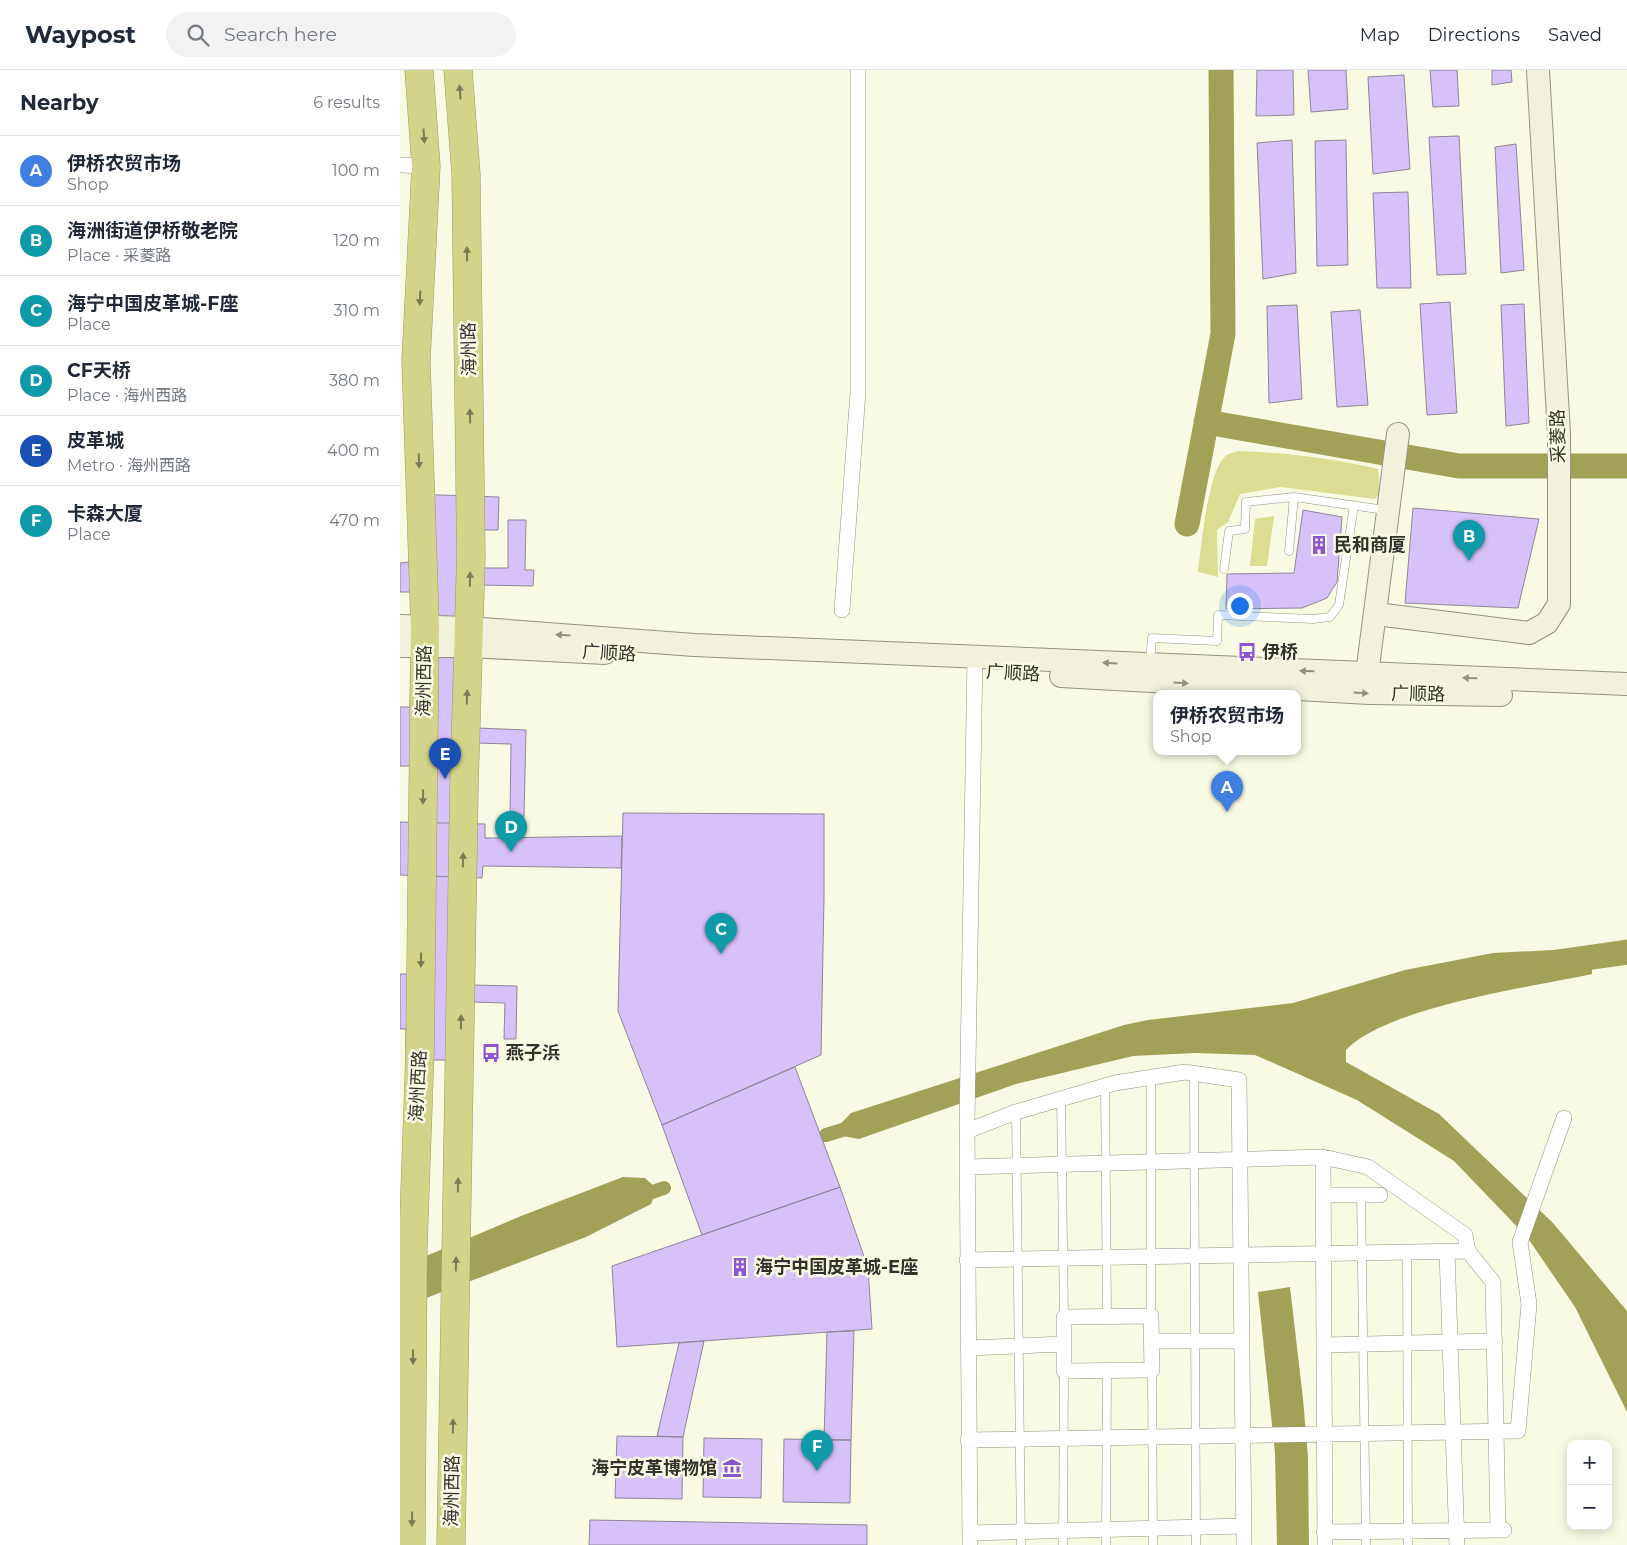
<!DOCTYPE html>
<meta charset="utf-8">
<style>
:root{--surface:#fff;--page:#f2f2f3;--text:#1f2937;--muted:#747a83;--line:#e0e1e3;--accent:#8d56ce}
body{margin:0;font-family:Montserrat,"Noto Sans SC",sans-serif;background:var(--page);color:var(--text)}
.controls{position:absolute;right:15px;bottom:15px;display:grid;overflow:hidden;border-radius:10px;box-shadow:0 2px 12px #0003}
.controls button{width:45px;height:45px;display:grid;place-items:center;padding:0;border:0;border-bottom:1px solid var(--line);background:var(--surface);color:var(--text);font:25px sans-serif}
.you{position:absolute;left:839px;top:535px;width:18px;height:18px;margin:-12px;border:4px solid #fff;border-radius:50%;background:#1a73e8;box-shadow:0 0 0 8px #1a73e833}
.badge{display:grid;place-items:center;width:32px;height:32px;border-radius:50%;background:var(--accent);color:#fff;font-size:16px;font-weight:700}
.pin{position:absolute;translate:-50% -41px;filter:drop-shadow(0 1px 2px #0008)}
.pin::after{content:'';position:absolute;top:26px;width:18px;height:15px;background:inherit;clip-path:polygon(0 0,100% 0,50% 100%)}
.popup{position:absolute;left:753px;top:620px;width:148px;height:65px;box-sizing:border-box;display:grid;place-content:center;border-radius:10px;background:var(--surface);filter:drop-shadow(0 1px 4px #0005);font-size:16px;white-space:nowrap;color:var(--muted)}
.popup b{font-size:19px;color:var(--text)}
.popup::after{content:'';position:absolute;left:50%;top:100%;margin-left:-10px;border:10px solid transparent;border-top-color:var(--surface)}
.list{margin:0;padding:0;list-style:none}
h2{display:flex;justify-content:space-between;align-items:center;height:65px;margin:0;padding:0 20px;font-size:21px}
h2 small{font-size:16px;font-weight:400;color:var(--muted)}
.list li{display:grid;grid-template-columns:32px 1fr auto;gap:15px;align-items:center;box-sizing:border-box;height:70px;padding:0 20px;border-top:1px solid var(--line)}
.list b{display:block;font-size:19px;white-space:nowrap}
.list p{margin:0;font-size:16px;white-space:nowrap;color:var(--muted)}
.list em{font-size:16px;font-style:normal;color:var(--muted)}
.icon{flex:none;width:28px;height:28px;fill:none;stroke:currentColor;stroke-width:2;stroke-linecap:round;stroke-linejoin:round}
.map{position:relative;flex:none;width:1227px;height:1475px;overflow:hidden}
header{display:flex;align-items:center;gap:30px;box-sizing:border-box;height:70px;padding:0 25px;background:var(--surface);border-bottom:1px solid var(--line)}
header strong{font-size:24px}
nav{display:flex;gap:28px;margin-inline-start:auto;font-size:18px}
.search{width:350px;height:45px;background:var(--page);display:flex;align-items:center;gap:12px;box-sizing:border-box;padding:0 18px;border-radius:28px;color:var(--muted);font-size:19px}
main{display:flex}
aside{flex:1;background:var(--surface)}
.map>svg:first-child{display:block}
.green{fill:#dbdd93}
.water{fill:#a1a257}
.lines{fill:none;stroke-linecap:round;stroke-linejoin:round}
.canal{stroke:#a1a257;stroke-width:14}
.river{stroke:#a1a257;stroke-width:25}
.building{fill:#d6c1f8;stroke:#8d8699}
.lane-casing{stroke:#939480;stroke-width:9}
.street-casing{stroke:#939480;stroke-width:16}
.secondary-casing{stroke:#939480;stroke-width:24}
.highway-casing{stroke:#9a9b68;stroke-width:29}
.lane{stroke:#fff;stroke-width:8}
.street{stroke:#fff;stroke-width:15}
.secondary{stroke:#f2f2dc;stroke-width:22}
.highway{stroke:#d2d489;stroke-width:28}
.oneway{fill:#7a7b55}
.oneway2{fill:#929283}
.labels{text-anchor:middle;stroke-width:5;stroke-linejoin:round;paint-order:stroke}
.street-label{font-size:18px;fill:#32322a;stroke:#f9fae4}
.poi-label{font-size:18px;font-weight:bold;fill:#32322a;stroke:#f9fae4;text-anchor:start}
</style>
<header>
<strong>Waypost</strong>
<div class="search"><svg class="icon" aria-label="search" viewBox="0 0 24 24"><circle cx="10" cy="10" r="6"/><path d="M15 15l6 6"/></svg>Search here</div>
<nav><a>Map</a><a>Directions</a><a>Saved</a></nav>
</header>
<main>
<aside>
<h2>Nearby<small>6 results</small></h2>
<ul class="list">
<li><span class="badge" style="background:#3f7fe0">A</span><div><b>伊桥农贸市场</b><p>Shop</p></div><em>100 m</em></li>
<li><span class="badge" style="background:#0f9aa8">B</span><div><b>海洲街道伊桥敬老院</b><p>Place · 采菱路</p></div><em>120 m</em></li>
<li><span class="badge" style="background:#0f9aa8">C</span><div><b>海宁中国皮革城-F座</b><p>Place</p></div><em>310 m</em></li>
<li><span class="badge" style="background:#0f9aa8">D</span><div><b>CF天桥</b><p>Place · 海州西路</p></div><em>380 m</em></li>
<li><span class="badge" style="background:#1a4fb4">E</span><div><b>皮革城</b><p>Metro · 海州西路</p></div><em>400 m</em></li>
<li><span class="badge" style="background:#0f9aa8">F</span><div><b>卡森大厦</b><p>Place</p></div><em>470 m</em></li>
</ul>
</aside>
<div class="map">
<svg width="1227" height="1475" viewBox="0 0 1227 1475">
<rect width="100%" height="100%" fill="#f9fae4"/>
<path class="green" d="M 839,381 C 886,383 932,388 978,399 L 980,423 L 975,429 L 880,417 L 840,424 L 828,452 L 817,460 L 818,507 L 798,502 C 801,479 808,397 827,385 C 830,383 835,382 839,381 Z
M 874,446 L 867,496 L 850,496 L 855,449 Z"/>
<path class="water" d="M 1191,878 L 1192,904 C 1131,917 987,937 946,980 L 946,992 L 1039,1044 L 1153,1153 L 1227,1241 L 1227,1342 L 1175,1237 L 1127,1167 L 1054,1091 L 957,1030 L 855,985 L 795,983 L 733,986 L 616,1014 L 459,1069 L 431,1064 L 451,1043 L 724,955 L 748,950 L 893,933 L 1005,900 L 1093,883 Z
M 223,1107 L 245,1108 L 257,1119 L 251,1134 L 186,1167 L 0,1238 L 0,1197 L 121,1146 Z
M 890,1217 L 903,1329 L 908,1387 L 909,1475 L 877,1475 L 875,1383 L 858,1222 Z"/>
<g class="lines">
<path class="canal" d="M 426,1065 L 449,1058
M 241,1126 L 264,1118"/>
<path class="river" d="M 806,352 L 1059,396 L 1227,396
M 787,454 L 823,264 L 821,0
M 1158,892 L 1227,882"/>
</g>
<path class="building" d="M 857,0 L 893,0 L 894,45 L 856,46 Z
M 908,0 L 946,0 L 948,39 L 911,42 Z
M 1030,0 L 1057,0 L 1059,36 L 1033,37 Z
M 1092,0 L 1111,0 L 1112,12 L 1092,15 Z
M 1004,5 L 1010,99 L 973,104 L 968,7 Z
M 1059,66 L 1066,204 L 1037,205 L 1029,67 Z
M 892,70 L 896,203 L 863,209 L 857,73 Z
M 946,70 L 948,195 L 917,196 L 915,71 Z
M 1116,74 L 1124,200 L 1101,203 L 1095,77 Z
M 1008,122 L 1011,218 L 977,218 L 973,123 Z
M 1050,232 L 1057,343 L 1027,345 L 1020,234 Z
M 1124,234 L 1129,353 L 1106,356 L 1101,235 Z
M 897,235 L 902,329 L 869,333 L 867,236 Z
M 960,240 L 968,335 L 937,337 L 931,242 Z
M 12,424 L 99,427 L 98,460 L 84,460 L 83,498 L 108,498 L 108,450 L 126,450 L 125,500 L 134,500 L 133,516 L 80,515 L 77,658 L 126,660 L 124,747 L 110,747 L 111,674 L 76,673 L 72,915 L 117,916 L 116,969 L 104,969 L 105,933 L 72,932 L 70,990 L 6,990 L 6,959 L 0,959 L 0,904 L 10,904 L 15,696 L 0,696 L 0,637 L 10,637 L 13,522 L 0,522 L 0,493 L 9,492 Z
M 1013,438 L 1139,449 L 1118,538 L 1005,533 Z
M 903,440 L 942,447 L 937,512 L 927,528 L 902,538 L 826,539 L 827,504 L 894,503 Z
M 223,743 L 424,744 L 424,827 L 421,985 L 262,1055 L 218,941 Z
M 0,752 L 85,754 L 85,768 L 222,766 L 221,798 L 83,796 L 82,808 L 0,805 Z
M 395,997 L 440,1117 L 302,1165 L 262,1055 Z
M 440,1117 L 468,1198 L 472,1259 L 217,1277 L 212,1196 Z
M 454,1261 L 451,1370 L 424,1370 L 427,1262 Z
M 304,1271 L 283,1367 L 257,1366 L 279,1273 Z
M 217,1366 L 283,1367 L 282,1429 L 215,1428 Z
M 304,1368 L 362,1369 L 361,1428 L 303,1427 Z
M 384,1369 L 451,1370 L 450,1433 L 383,1432 Z
M 190,1450 L 467,1455 L 467,1475 L 189,1475 Z"/>
<g class="lines">
<g class="lane-casing">
<path id="lane" d="M 889,481 L 894,427
M 824,499 L 829,461 L 845,459 L 846,432 L 894,427 L 985,440
M 750,592 L 752,568 L 817,571 L 818,545 L 913,549 L 930,547 L 939,535 L 954,435
M 794,1003 L 796,1475
M 751,1007 L 751,1246
M 705,1015 L 707,1246
M 661,1029 L 664,1247
M 616,1042 L 621,1475
M 961,1125 L 966,1475
M 1007,1182 L 1008,1475
M 752,1300 L 753,1475
M 663,1475 L 664,1301
M 706,1475 L 707,1300"/>
</g>
<g class="street-casing">
<path id="street" d="M 0,95 L 26,96
M 442,540 L 458,322 L 458,0
M 567,1061 L 616,1042 L 715,1013 L 785,1002 L 839,1010 L 844,1475
M 923,1087 L 925,1475
M 567,1097 L 923,1087 L 968,1097 L 1065,1165 L 1068,1181 L 1093,1212 L 1098,1460
M 923,1125 L 980,1125
M 1047,1182 L 1057,1475
M 567,1190 L 1068,1181
M 751,1246 L 752,1300 L 664,1301 L 664,1247 Z
M 752,1271 L 842,1271
M 924,1275 L 1095,1271
M 568,1278 L 664,1274
M 568,1370 L 1118,1361 L 1129,1234 L 1120,1172 L 1164,1048
M 924,1462 L 1104,1460
M 570,1463 L 844,1456
M 570,1475 L 567,1051 L 575,587"/>
</g>
<g class="secondary-casing">
<path id="secondary" d="M 976,544 L 1129,563 L 1147,553 L 1159,534 L 1159,364 L 1138,0
M 0,556 L 69,558 L 294,575 L 1227,614
M 0,576 L 69,576 L 205,583
M 967,604 L 998,364
M 661,606 L 969,623 L 1101,625"/>
</g>
<g class="highway-casing">
<path id="highway" d="M 11,1475 L 13,1177 L 20,980 L 25,556 L 16,291 L 26,96 L 19,0
M 51,1475 L 64,719 L 71,486 L 66,104 L 58,0"/>
</g>
<use href="#lane" class="lane"/>
<use href="#street" class="street"/>
<use href="#secondary" class="secondary"/>
<use href="#highway" class="highway"/>
</g>
<defs><path id="oneway-solid" d="M-6-.8H1V-3.2L6.5 0L1 3.2V.8H-6Z" transform="scale(1.25)"/></defs>
<g class="oneway">
<use href="#oneway-solid" transform="translate(60 22) rotate(-94)"/>
<use href="#oneway-solid" transform="translate(24 66) rotate(86)"/>
<use href="#oneway-solid" transform="translate(67 184) rotate(-91)"/>
<use href="#oneway-solid" transform="translate(20 228) rotate(93)"/>
<use href="#oneway-solid" transform="translate(70 346) rotate(-91)"/>
<use href="#oneway-solid" transform="translate(19 391) rotate(88)"/>
<use href="#oneway-solid" transform="translate(70 509) rotate(-89)"/>
<use href="#oneway-solid" transform="translate(67 627) rotate(-88)"/>
<use href="#oneway-solid" transform="translate(23 727) rotate(91)"/>
<use href="#oneway-solid" transform="translate(63 790) rotate(-89)"/>
<use href="#oneway-solid" transform="translate(21 890) rotate(91)"/>
<use href="#oneway-solid" transform="translate(61 952) rotate(-89)"/>
<use href="#oneway-solid" transform="translate(58 1115) rotate(-89)"/>
<use href="#oneway-solid" transform="translate(56 1194) rotate(-89)"/>
<use href="#oneway-solid" transform="translate(13 1287) rotate(90)"/>
<use href="#oneway-solid" transform="translate(53 1356) rotate(-89)"/>
<use href="#oneway-solid" transform="translate(12 1449) rotate(91)"/>
</g>
<g class="oneway2">
<use href="#oneway-solid" transform="translate(163 565) rotate(-176)"/>
<use href="#oneway-solid" transform="translate(710 593) rotate(-177)"/>
<use href="#oneway-solid" transform="translate(907 601) rotate(-178)"/>
<use href="#oneway-solid" transform="translate(1070 608) rotate(-178)"/>
<use href="#oneway-solid" transform="translate(781 613) rotate(3)"/>
<use href="#oneway-solid" transform="translate(961 623) rotate(3)"/>
</g>
<defs>
<g id="building-bare" transform="scale(1.5)"><path d="M-4-6H4V6H1V3H-1V6H-4ZM-2.5-4.3h1.7v1.8h-1.7ZM.8-4.3h1.7v1.8H.8ZM-2.5-1h1.7V.8h-1.7ZM.8-1h1.7V.8H.8Z" fill="#8d56ce" stroke="#f9fae4" stroke-width="2.5" paint-order="stroke"/></g>
<g id="bus-bare" transform="scale(1.5)"><path d="M-5-6H5V4H4V6H2V4H-2V6H-4V4H-5ZM-3.5-4V0h7V-4ZM-3.5 1.2v1.5H-2V1.2ZM2 1.2v1.5H3.5V1.2Z" fill="#8d56ce" stroke="#f9fae4" stroke-width="2.5" paint-order="stroke"/></g>
<g id="museum-bare" transform="scale(1.5)"><path d="M0-6L6-3V-2H-6V-3ZM-5-1h2V3h-2ZM-1-1h2V3h-2ZM3-1h2V3H3ZM-6 4H6V6H-6Z" fill="#8d56ce" stroke="#f9fae4" stroke-width="2.5" paint-order="stroke"/></g>
</defs>
<g fill-rule="evenodd">
<use href="#building-bare" x="919" y="475"/>
<use href="#bus-bare" x="847" y="582"/>
<use href="#bus-bare" x="91" y="983"/>
<use href="#building-bare" x="340" y="1197"/>
<use href="#museum-bare" x="332" y="1398"/>
</g>
<g class="labels">
<g class="street-label">
<text transform="translate(69 279) rotate(-91)" y="6">海州路</text>
<text transform="translate(1158 366) rotate(-91)" y="6">采菱路</text>
<text transform="translate(209 583) rotate(3)" y="6">广顺路</text>
<text transform="translate(613 603) rotate(3)" y="6">广顺路</text>
<text transform="translate(24 611) rotate(-89)" y="6">海州西路</text>
<text transform="translate(1018 624) rotate(1)" y="6">广顺路</text>
<text transform="translate(18 1016) rotate(-87)" y="6">海州西路</text>
<text transform="translate(52 1421) rotate(-89)" y="6">海州西路</text>
</g>
<g class="poi-label">
<text x="934" y="481">民和商厦</text>
<text x="862" y="588">伊桥</text>
<text x="106" y="989">燕子浜</text>
<text x="355" y="1203">海宁中国皮革城-E座</text>
<text x="317" y="1404" text-anchor="end">海宁皮革博物馆</text>
</g>
</g>
</svg>
<div class="controls">
<button>+</button>
<button>−</button>
</div>
<div class="you"></div>
<div class="pin badge" style="left:827px;top:742px;background:#3f7fe0">A</div>
<div class="popup"><b>伊桥农贸市场</b>Shop</div>
<div class="pin badge" style="left:1069px;top:491px;background:#0f9aa8">B</div>
<div class="pin badge" style="left:321px;top:884px;background:#0f9aa8">C</div>
<div class="pin badge" style="left:111px;top:782px;background:#0f9aa8">D</div>
<div class="pin badge" style="left:45px;top:709px;background:#1a4fb4">E</div>
<div class="pin badge" style="left:417px;top:1401px;background:#0f9aa8">F</div>
</div>
</main>
